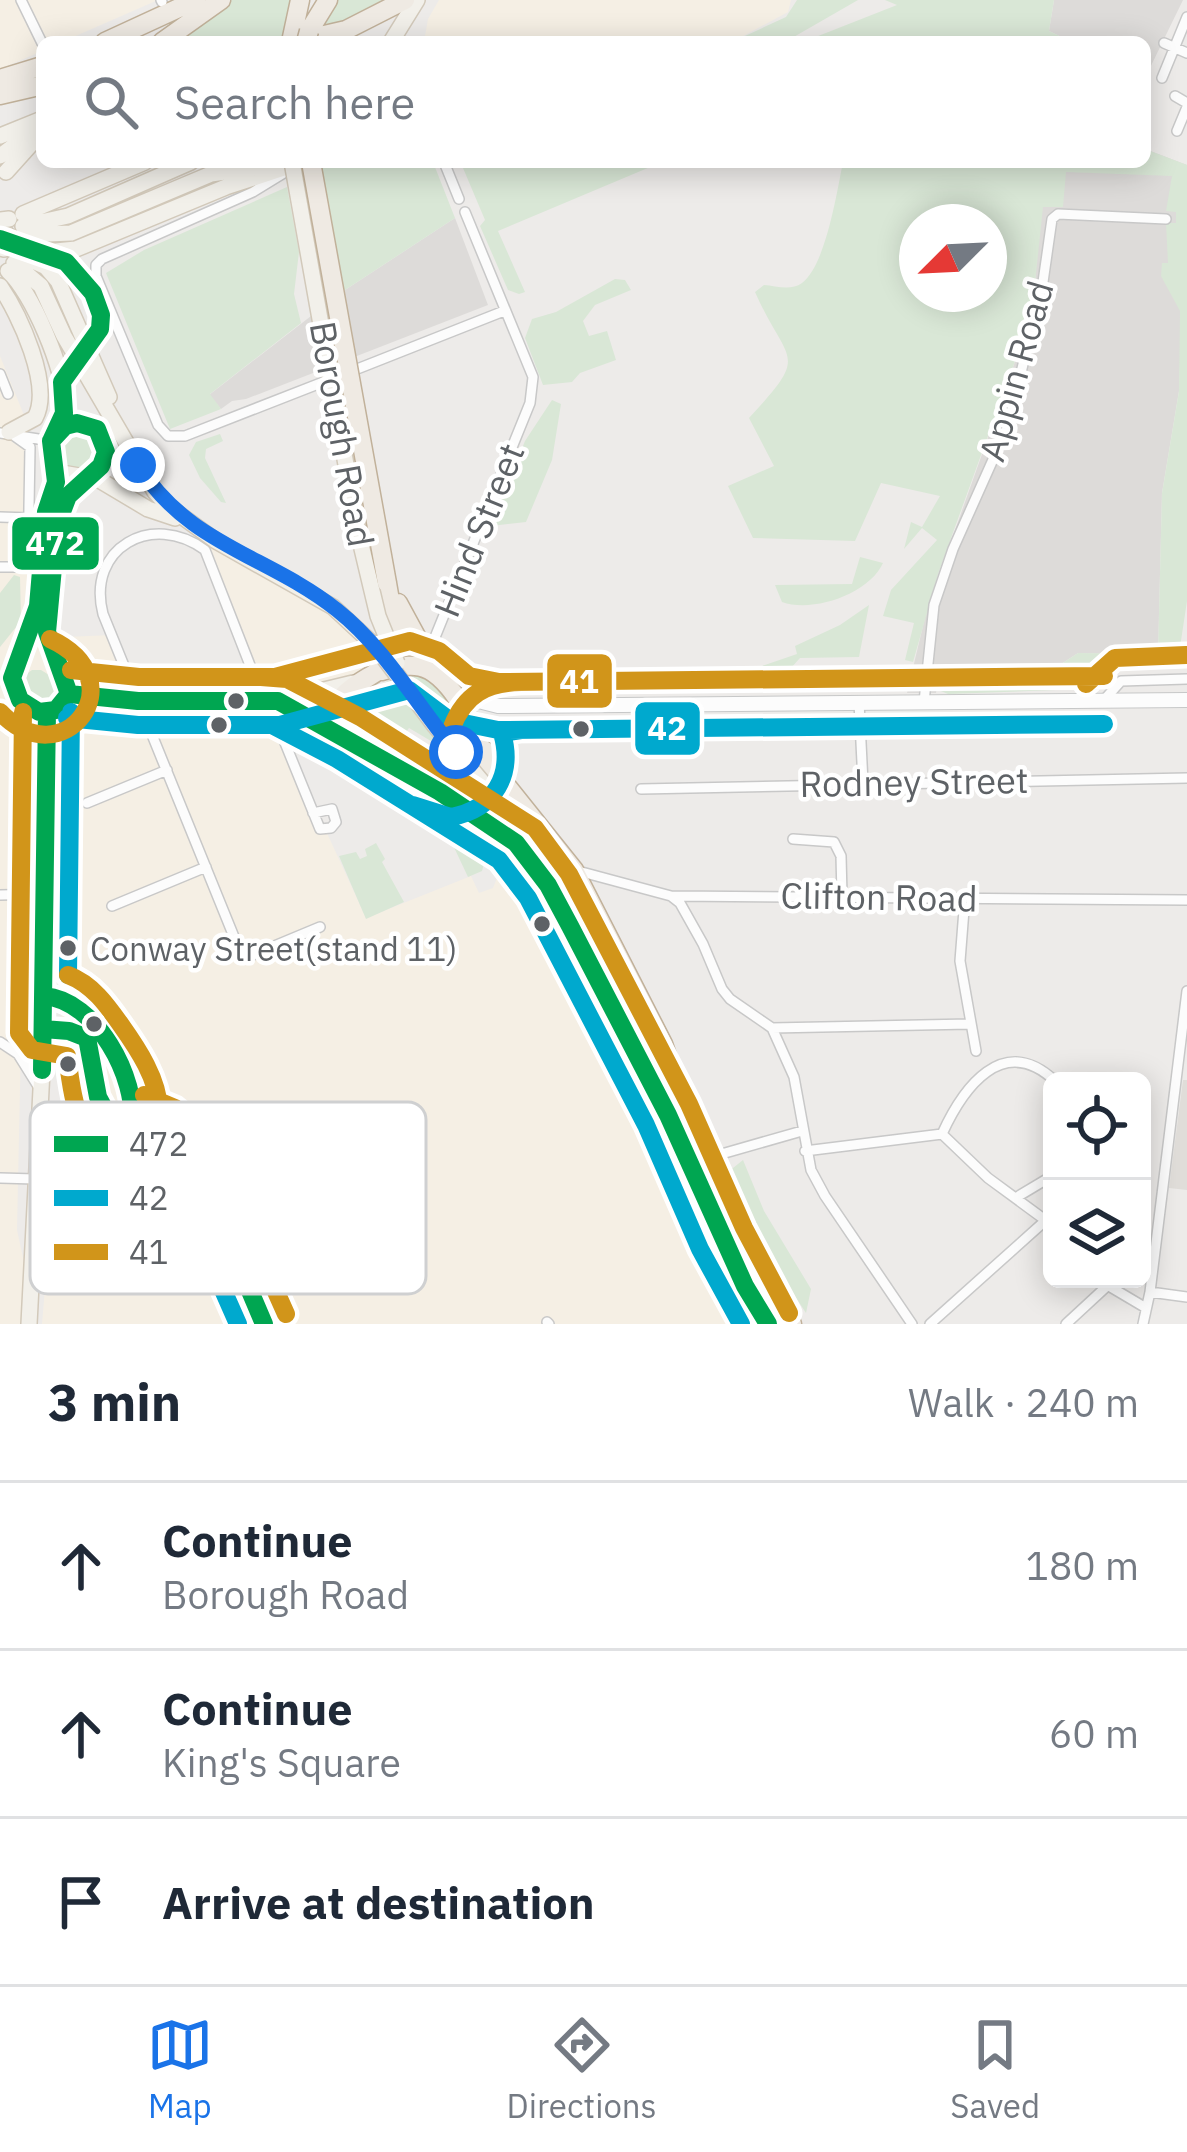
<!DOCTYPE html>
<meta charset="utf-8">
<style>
:root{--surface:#fff;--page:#f6f6f7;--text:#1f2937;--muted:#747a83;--line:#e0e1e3;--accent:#1a73e8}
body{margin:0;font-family:"IBM Plex Sans",sans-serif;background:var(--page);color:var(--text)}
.controls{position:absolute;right:36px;bottom:36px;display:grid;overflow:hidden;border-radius:18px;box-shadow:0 6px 30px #0003}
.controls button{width:108px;height:108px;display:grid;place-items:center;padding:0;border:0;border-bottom:3px solid var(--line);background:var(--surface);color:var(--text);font:60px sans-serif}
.compass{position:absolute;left:899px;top:204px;width:108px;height:108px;border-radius:50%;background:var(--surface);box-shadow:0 6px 30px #0003;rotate:246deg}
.stop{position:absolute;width:36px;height:36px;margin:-27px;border:9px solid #1a73e8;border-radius:50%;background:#fff}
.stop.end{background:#1a73e8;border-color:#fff;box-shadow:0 3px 12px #0008}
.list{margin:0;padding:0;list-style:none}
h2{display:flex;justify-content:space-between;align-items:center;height:156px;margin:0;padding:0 48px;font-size:51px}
h2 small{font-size:39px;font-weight:400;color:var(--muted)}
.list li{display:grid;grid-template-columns:78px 1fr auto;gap:36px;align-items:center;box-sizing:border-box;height:168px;padding:0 48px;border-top:3px solid var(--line)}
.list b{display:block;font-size:45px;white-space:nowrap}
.list p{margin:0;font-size:39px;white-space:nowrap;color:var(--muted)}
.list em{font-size:39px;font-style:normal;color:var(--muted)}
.icon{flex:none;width:66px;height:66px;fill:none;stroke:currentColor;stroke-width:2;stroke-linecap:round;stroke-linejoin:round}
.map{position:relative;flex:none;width:1187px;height:1324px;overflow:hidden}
.search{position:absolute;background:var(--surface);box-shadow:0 6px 30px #0003;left:36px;right:36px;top:36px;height:132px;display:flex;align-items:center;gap:30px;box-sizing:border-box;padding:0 42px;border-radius:18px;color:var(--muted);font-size:45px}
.sheet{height:660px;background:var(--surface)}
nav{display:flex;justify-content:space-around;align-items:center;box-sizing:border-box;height:168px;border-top:3px solid var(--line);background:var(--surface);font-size:33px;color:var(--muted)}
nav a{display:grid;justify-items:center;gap:6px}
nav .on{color:var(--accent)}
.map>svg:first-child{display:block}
.commercial{fill:#f5efe4}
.industrial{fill:#dddbd9}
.education{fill:#e0ddd9}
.green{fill:#d9e7d6;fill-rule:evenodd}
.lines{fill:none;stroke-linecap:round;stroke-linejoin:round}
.street-casing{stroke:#c8c8c8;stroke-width:12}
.secondary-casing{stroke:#c7c8c8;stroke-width:16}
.primary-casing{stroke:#d2c9ba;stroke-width:18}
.highway-casing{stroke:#c1b19a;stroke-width:21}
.street{stroke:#fcfcfc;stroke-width:9}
.secondary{stroke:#fcfcfc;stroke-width:14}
.primary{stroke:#f2f0ea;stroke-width:15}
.highway{stroke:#efeae3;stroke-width:18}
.primary-bridge-casing{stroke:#d2c9ba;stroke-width:18;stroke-linecap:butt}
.highway-bridge-casing{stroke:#c1b19a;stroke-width:21;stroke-linecap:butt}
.primary-bridge{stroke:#f2f0ea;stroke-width:15}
.highway-bridge{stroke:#efeae3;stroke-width:18}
.bus-1-casing{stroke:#fff;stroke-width:27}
.bus-2-casing{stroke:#fff;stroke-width:27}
.bus-3-casing{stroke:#fff;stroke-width:27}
.bus-1{stroke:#00a651;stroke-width:18}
.bus-2{stroke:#00a9ce;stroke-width:18}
.bus-3{stroke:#d1951a;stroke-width:18}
.route{stroke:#1a73e8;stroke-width:15}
.bus-dot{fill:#5e6266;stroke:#fff;stroke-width:4.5}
.labels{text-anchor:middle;stroke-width:9;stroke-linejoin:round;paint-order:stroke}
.bus-label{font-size:33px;fill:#5e6266;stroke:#fff;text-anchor:start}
.street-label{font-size:36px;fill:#5e6266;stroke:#fff}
.key{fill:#fff;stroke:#cfd0d1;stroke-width:3}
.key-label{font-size:33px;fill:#5e6266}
.line-badge{stroke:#fff;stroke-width:4.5}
.badge-label{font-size:33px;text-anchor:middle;font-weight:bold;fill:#fff}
</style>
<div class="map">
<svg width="1187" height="1324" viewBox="0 0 1187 1324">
<rect width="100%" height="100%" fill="#edebe9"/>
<path class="commercial" d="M 0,0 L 158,0 L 62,42 L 42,42 L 42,51 L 0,69 Z
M 439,0 L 791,0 L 788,12 L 732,42 L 424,42 L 428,19 Z
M 0,356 L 26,420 L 15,425 L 33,448 L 30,607 L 26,625 L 42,638 L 112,635 L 138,701 L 263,700 L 205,550 L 214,546 L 332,615 L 366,646 L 383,666 L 378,672 L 279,701 L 281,733 L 366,918 L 471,876 L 479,893 L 493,888 L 509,848 L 530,871 L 597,1004 L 613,1024 L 661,1117 L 736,1290 L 757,1324 L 42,1324 L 64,1060 L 59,978 L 61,891 L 0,892 L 0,647 L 20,621 L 8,609 L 20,593 L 10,584 L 0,594 Z
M 0,897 L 24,898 L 17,1230 L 30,1290 L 29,1324 L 0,1324 Z"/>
<path class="industrial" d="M 1054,0 L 1183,0 L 1146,76 L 1145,42 L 1072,42 L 1049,31 Z
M 1145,149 L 1187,165 L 1179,391 L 1162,493 L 1158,655 L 1078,653 L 1052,670 L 939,668 L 936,693 L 907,693 L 927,609 L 1018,353 L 1035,283 L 1042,162 L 1145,162 Z
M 455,218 L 488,305 L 246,399 L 232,401 L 221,409 L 209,395 L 342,292 Z"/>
<path class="education" d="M 1183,1080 L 1187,1080 L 1187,1190 L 1169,1188 Z"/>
<path class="green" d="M 232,0 L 292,0 L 283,37 L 251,42 L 174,42 Z
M 334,0 L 392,0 L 348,21 L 314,30 Z
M 797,0 L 858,0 L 785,42 L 732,42 L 786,17 Z
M 885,0 L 1054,0 L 1049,31 L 1072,42 L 803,42 L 897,5 Z
M 1145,149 L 1187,165 L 1187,601 L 1177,667 L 1119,665 L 1082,689 L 948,694 L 936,689 L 938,668 L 1052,670 L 1078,653 L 1158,654 L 1162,493 L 1179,391 L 1180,311 L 1161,276 L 1162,263 L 1168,263 L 1166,223 L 1176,223 L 1176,212 L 1166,211 L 1172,176 L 1066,172 L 1063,207 L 1043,207 L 1035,283 L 1018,353 L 938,574 L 913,662 L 905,660 L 914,623 L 883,616 L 891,590 L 937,540 L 922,528 L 904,549 L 911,522 L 922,527 L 940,496 L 881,483 L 855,541 L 753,538 L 728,486 L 774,466 L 749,418 C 811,351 788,366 755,292 L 764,285 C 776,286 791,291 802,283 C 826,265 837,191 843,162 L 1145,162 ZM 917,222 L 989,222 L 989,294 L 917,294 Z
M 323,162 L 433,162 L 455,218 L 342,292 L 320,164 Z
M 476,162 L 662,162 L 498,231 L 525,292 L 519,294 L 508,290 L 480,226 L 485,220 L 463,168 Z
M 287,187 L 299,252 L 294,294 L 301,323 L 210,394 L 221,409 L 170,429 L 106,273 L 144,250 Z
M 615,279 L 625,280 L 631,290 L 595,305 L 583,321 L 589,336 L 607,331 L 616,360 L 580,373 L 572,382 L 543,385 L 525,338 L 532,319 L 556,312 Z
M 552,400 L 561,404 L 552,460 L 526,522 L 491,526 L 525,441 Z
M59 450a19 19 0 1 1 38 0a19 19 0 1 1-38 0Z
M 220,434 L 223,441 L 206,449 L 205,458 L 226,503 L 221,502 L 200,478 L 189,455 L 196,442 Z
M 860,557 L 883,563 C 869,594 813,613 782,602 L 775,585 L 852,584 Z
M 14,575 L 20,577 L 21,621 L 0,647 L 0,593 Z
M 869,605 L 859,657 L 800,658 L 790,669 L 743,683 L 741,673 L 797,654 L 795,646 L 840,625 Z
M 32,670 L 41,670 L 57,680 L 61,691 L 56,699 L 40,704 L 28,697 L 22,677 Z
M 731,670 L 734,689 L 602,690 L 590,679 L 602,683 C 616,673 705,674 731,670 Z
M 411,675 C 445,677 464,729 473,757 L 444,726 Z
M 394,678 L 431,732 L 467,774 L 448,784 L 457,766 L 432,751 L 436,744 L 409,728 L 404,735 L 379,720 L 367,740 L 346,721 C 346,694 373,689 394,678 Z
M 449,820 L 487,853 L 482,871 L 468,877 L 443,824 Z
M 376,843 L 385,859 L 382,862 L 404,902 L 366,919 L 339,856 L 356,852 L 360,859 L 367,856 L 365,849 Z
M 743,1160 L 764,1211 L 811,1289 L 806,1313 L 764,1249 L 728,1172 Z"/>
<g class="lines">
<g class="street-casing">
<path id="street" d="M 21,0 L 42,43
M 161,0 L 162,2
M 1164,43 L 1187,53
M 1162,78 L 1187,17
M 1175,96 L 1187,103
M 1177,131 L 1187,107
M 444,162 L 459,199
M 284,173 L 253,192 L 102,259 L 96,265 L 96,276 L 158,425 L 168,436 L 185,436 L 331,379
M 347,373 L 504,311
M 0,374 L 8,394
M 0,433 L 51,441
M 0,517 L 30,518
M 0,567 L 28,567 L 30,447 L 9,432
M 427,657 L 530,403 L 533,377 L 465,212
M 1104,700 L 1121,681 L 1187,679
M 264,701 L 205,550 C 152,511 86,548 103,614 L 243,959 L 320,927
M 278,701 L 281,733 L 320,829 L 331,828 L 336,822 L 332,809 L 313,813
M 859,702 L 863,783
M 924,702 L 934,605 L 953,549 L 1008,426 L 1043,282 L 1052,219 L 1058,214 L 1166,219
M 641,789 L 1187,778
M 87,803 L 167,770
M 793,839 L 834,842 L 841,856 L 842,895
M 578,871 L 671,896 L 1187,900
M 0,895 L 45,894
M 671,896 L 680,903 L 703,944 L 722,989 L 730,999 L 772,1028 L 794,1077 L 811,1170 L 825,1196 L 912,1324
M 965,897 L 960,961 L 976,1051
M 112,906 L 206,867
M 772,1028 L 970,1024
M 0,1042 L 18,1054 L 38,1086
M 805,1151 L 942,1134
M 725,1153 L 802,1131
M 0,1178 L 35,1179
M 1017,1197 L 1052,1176
M 1052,1225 L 988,1178 L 942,1134 C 963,1088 1003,1032 1055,1081
M 1097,1279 L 1146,1308
M 1150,1292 L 1187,1297
M 547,1322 L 549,1324
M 930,1324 L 1045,1221
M 1066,1324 L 1106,1287
M 1143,1324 L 1150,1292 L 1187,991"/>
</g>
<g class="secondary-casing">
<path id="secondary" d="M 455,695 L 498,706 L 1187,700
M 237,1258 L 264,1324"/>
</g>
<g class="primary-casing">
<path id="primary" d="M 391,42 L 417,0
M 0,136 L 42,119
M 0,156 L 31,133
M 6,172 L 42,132
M 23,214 L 145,162
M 0,220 L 9,219
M 23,226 L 68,216 L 191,162
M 0,234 L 8,235
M 23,235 L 71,233 L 211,174 L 275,165
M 21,246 L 46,252 L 76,249 L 226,187 L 302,162
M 0,248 L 4,249
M 18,254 L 46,267 L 58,281 L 109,397
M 14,263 L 41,286 L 64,336 L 155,492 L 169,507 L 216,541
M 8,271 C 32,292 65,371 65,403 C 65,431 36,448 62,473 L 85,477
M 0,286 C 19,314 53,386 35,418 L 9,432
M 55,467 L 56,482 L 46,512 L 38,606 L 12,678 L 15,693 L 25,704 L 39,712 L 56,710 L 69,694 C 66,675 53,660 49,641 C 46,627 55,522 60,509 C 69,485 105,474 106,452 C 108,424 78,417 59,429
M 91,475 L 148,509 L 175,518
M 69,694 L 138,701 L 278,701 L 353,683
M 278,701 L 349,738
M 649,1053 L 677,1095
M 29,1324 L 42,1070 L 47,712"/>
</g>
<g class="highway-casing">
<path id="highway" d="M 309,31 L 328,0
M 105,42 L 196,0
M 162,42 L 221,0
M 291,42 L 300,0
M 294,42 L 346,30 L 405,0
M 0,79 L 42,66
M 0,95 L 39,86
M 387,583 L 397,641 C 393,652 385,666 375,673 C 348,690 321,701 349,738 L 503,833 L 516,843 L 548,885 L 668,1115 L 722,1239 L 768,1324
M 398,603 L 436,673
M 382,671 C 399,667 413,662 429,670 C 456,685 484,740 484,769 C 472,785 462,794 441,792
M 484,750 L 502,780 L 574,870 L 663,1044 L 685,1108 L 735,1221 L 792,1324"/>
</g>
<use href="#street" class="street"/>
<use href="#secondary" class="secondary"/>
<use href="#primary" class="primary"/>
<use href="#highway" class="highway"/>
<g class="primary-bridge-casing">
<path id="primary-bridge" d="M 292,162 L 358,532 L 378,616 L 397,663
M 216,541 L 333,607 L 376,647 L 435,726 L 549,861 L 571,895 L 649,1053"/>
</g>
<g class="highway-bridge-casing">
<path id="highway-bridge" d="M 306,42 L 309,31
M 311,162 L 387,583"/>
</g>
<use href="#primary-bridge" class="primary-bridge"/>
<use href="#highway-bridge" class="highway-bridge"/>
<g class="bus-1-casing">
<path id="bus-1" d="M 0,239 L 66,262 L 93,293 L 101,315 L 100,329 L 62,382 L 64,413 L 51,441
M 77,423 L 97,429 L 106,452 L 101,466 L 68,496 L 57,525 L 47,632 L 69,694 L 56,710 L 39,712 L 20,700 L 12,678 L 38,606 L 46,512 L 56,482 L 51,441 L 65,426 Z
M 69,694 L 138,701 L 278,701 L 440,792 L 516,843 L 548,885 L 570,926 L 668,1115 L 745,1286 L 768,1324
M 43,1029 L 69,1031 L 87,1038 L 98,1097 L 116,1130 L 132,1126 C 138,1078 96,1000 44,996
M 42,1070 L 47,712
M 70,1124 C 108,1181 136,1160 194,1159
M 194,1159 L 264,1324"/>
</g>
<g class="bus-2-casing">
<path id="bus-2" d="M 67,718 L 138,725 L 280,725 L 409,690 L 449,720 L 498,730 L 1104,724
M 261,725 L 272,725 L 337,759 L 499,860 L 528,898 L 646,1125 L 700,1249 L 741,1324
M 413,805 L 451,817 C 495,809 514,774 502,733 L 521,730
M 68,975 L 71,712
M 126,1139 L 166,1161 L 238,1324"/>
</g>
<g class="bus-3-casing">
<path id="bus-3" d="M 71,670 L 139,677 L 275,677 L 410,641 L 439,651 L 469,676 L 499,682 L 1104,676
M 261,677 L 287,679 L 360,717 L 535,828 L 569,874 L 689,1104 L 744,1228 L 789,1313
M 1086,684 L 1115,658 L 1186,655
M 0,712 C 63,779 139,680 50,639
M 23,712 L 19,1033 L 32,1050 L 67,1056 C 71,1084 73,1112 90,1136 C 113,1168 160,1149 159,1109 C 158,1079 138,1049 121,1025 C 107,1005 92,984 68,975
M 429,759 L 451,767 L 458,762 L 452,727 C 465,694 486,683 521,682
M 144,1095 L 175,1108 L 204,1131 L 286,1314"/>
</g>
<use href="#bus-1" class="bus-1"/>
<use href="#bus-2" class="bus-2"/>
<use href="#bus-3" class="bus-3"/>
</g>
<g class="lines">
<path class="route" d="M 138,465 C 189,546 268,555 337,610 C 386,649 416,704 456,752"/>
</g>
<g class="bus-dot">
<circle cx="236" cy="701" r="10"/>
<circle cx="219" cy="725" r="10"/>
<circle cx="581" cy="729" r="10"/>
<circle cx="542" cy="924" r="10"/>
<circle cx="68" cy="948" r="10"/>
<circle cx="94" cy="1024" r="10"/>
<circle cx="68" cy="1064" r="10"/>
</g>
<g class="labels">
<g class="bus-label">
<text x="90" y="961">Conway Street(stand 11)</text>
</g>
<g class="street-label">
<text transform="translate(1016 371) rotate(-74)" y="13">Appin Road</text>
<text transform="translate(342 434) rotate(80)" y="13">Borough Road</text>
<text transform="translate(479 530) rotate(-68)" y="13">Hind Street</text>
<text transform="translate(914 782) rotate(-1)" y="13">Rodney Street</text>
<text transform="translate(879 897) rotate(1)" y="13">Clifton Road</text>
</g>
</g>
<rect x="30" y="1102" width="396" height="192" rx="18" class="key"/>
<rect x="54" y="1136" width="54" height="16" fill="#00a651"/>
<rect x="54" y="1190" width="54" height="16" fill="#00a9ce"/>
<rect x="54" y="1244" width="54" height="16" fill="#d1951a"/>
<g class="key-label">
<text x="129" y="1156">472</text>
<text x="129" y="1210">42</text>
<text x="129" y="1264">41</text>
</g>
<g class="line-badge">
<rect x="10" y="515" width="91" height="57" rx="12" fill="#00a651"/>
<rect x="545" y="652" width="69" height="58" rx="12" fill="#d1951a"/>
<rect x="633" y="700" width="69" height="57" rx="12" fill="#00a9ce"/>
</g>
<g class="badge-label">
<text x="55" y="555">472</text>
<text x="579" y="693">41</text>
<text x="667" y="740">42</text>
</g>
</svg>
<div class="controls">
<button><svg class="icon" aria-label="locate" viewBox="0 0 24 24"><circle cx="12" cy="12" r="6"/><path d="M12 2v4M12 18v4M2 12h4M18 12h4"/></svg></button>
<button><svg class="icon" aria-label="layers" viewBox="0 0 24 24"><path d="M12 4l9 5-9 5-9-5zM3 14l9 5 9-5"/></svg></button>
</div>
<svg class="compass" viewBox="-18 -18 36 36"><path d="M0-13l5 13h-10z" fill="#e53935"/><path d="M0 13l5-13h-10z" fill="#747a83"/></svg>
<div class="stop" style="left:456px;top:752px"></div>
<div class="stop end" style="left:138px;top:465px"></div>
<div class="search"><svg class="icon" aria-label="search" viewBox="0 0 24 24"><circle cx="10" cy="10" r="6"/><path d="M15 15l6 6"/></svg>Search here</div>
</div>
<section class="sheet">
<h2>3 min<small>Walk · 240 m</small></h2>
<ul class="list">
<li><svg class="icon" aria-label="ahead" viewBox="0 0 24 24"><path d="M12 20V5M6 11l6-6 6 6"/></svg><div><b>Continue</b><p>Borough Road</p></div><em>180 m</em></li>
<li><svg class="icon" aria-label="ahead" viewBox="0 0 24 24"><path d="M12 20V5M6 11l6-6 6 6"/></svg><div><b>Continue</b><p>King's Square</p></div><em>60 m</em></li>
<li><svg class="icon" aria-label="arrive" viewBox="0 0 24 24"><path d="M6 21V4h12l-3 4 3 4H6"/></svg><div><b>Arrive at destination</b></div></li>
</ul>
</section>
<nav>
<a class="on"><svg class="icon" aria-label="map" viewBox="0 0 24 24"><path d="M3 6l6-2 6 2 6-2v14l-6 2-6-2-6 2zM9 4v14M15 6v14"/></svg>Map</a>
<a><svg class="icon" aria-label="directions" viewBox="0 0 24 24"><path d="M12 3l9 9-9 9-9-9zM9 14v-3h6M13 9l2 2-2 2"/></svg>Directions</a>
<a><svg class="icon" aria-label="saved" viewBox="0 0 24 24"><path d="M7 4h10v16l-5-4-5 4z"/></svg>Saved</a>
</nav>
